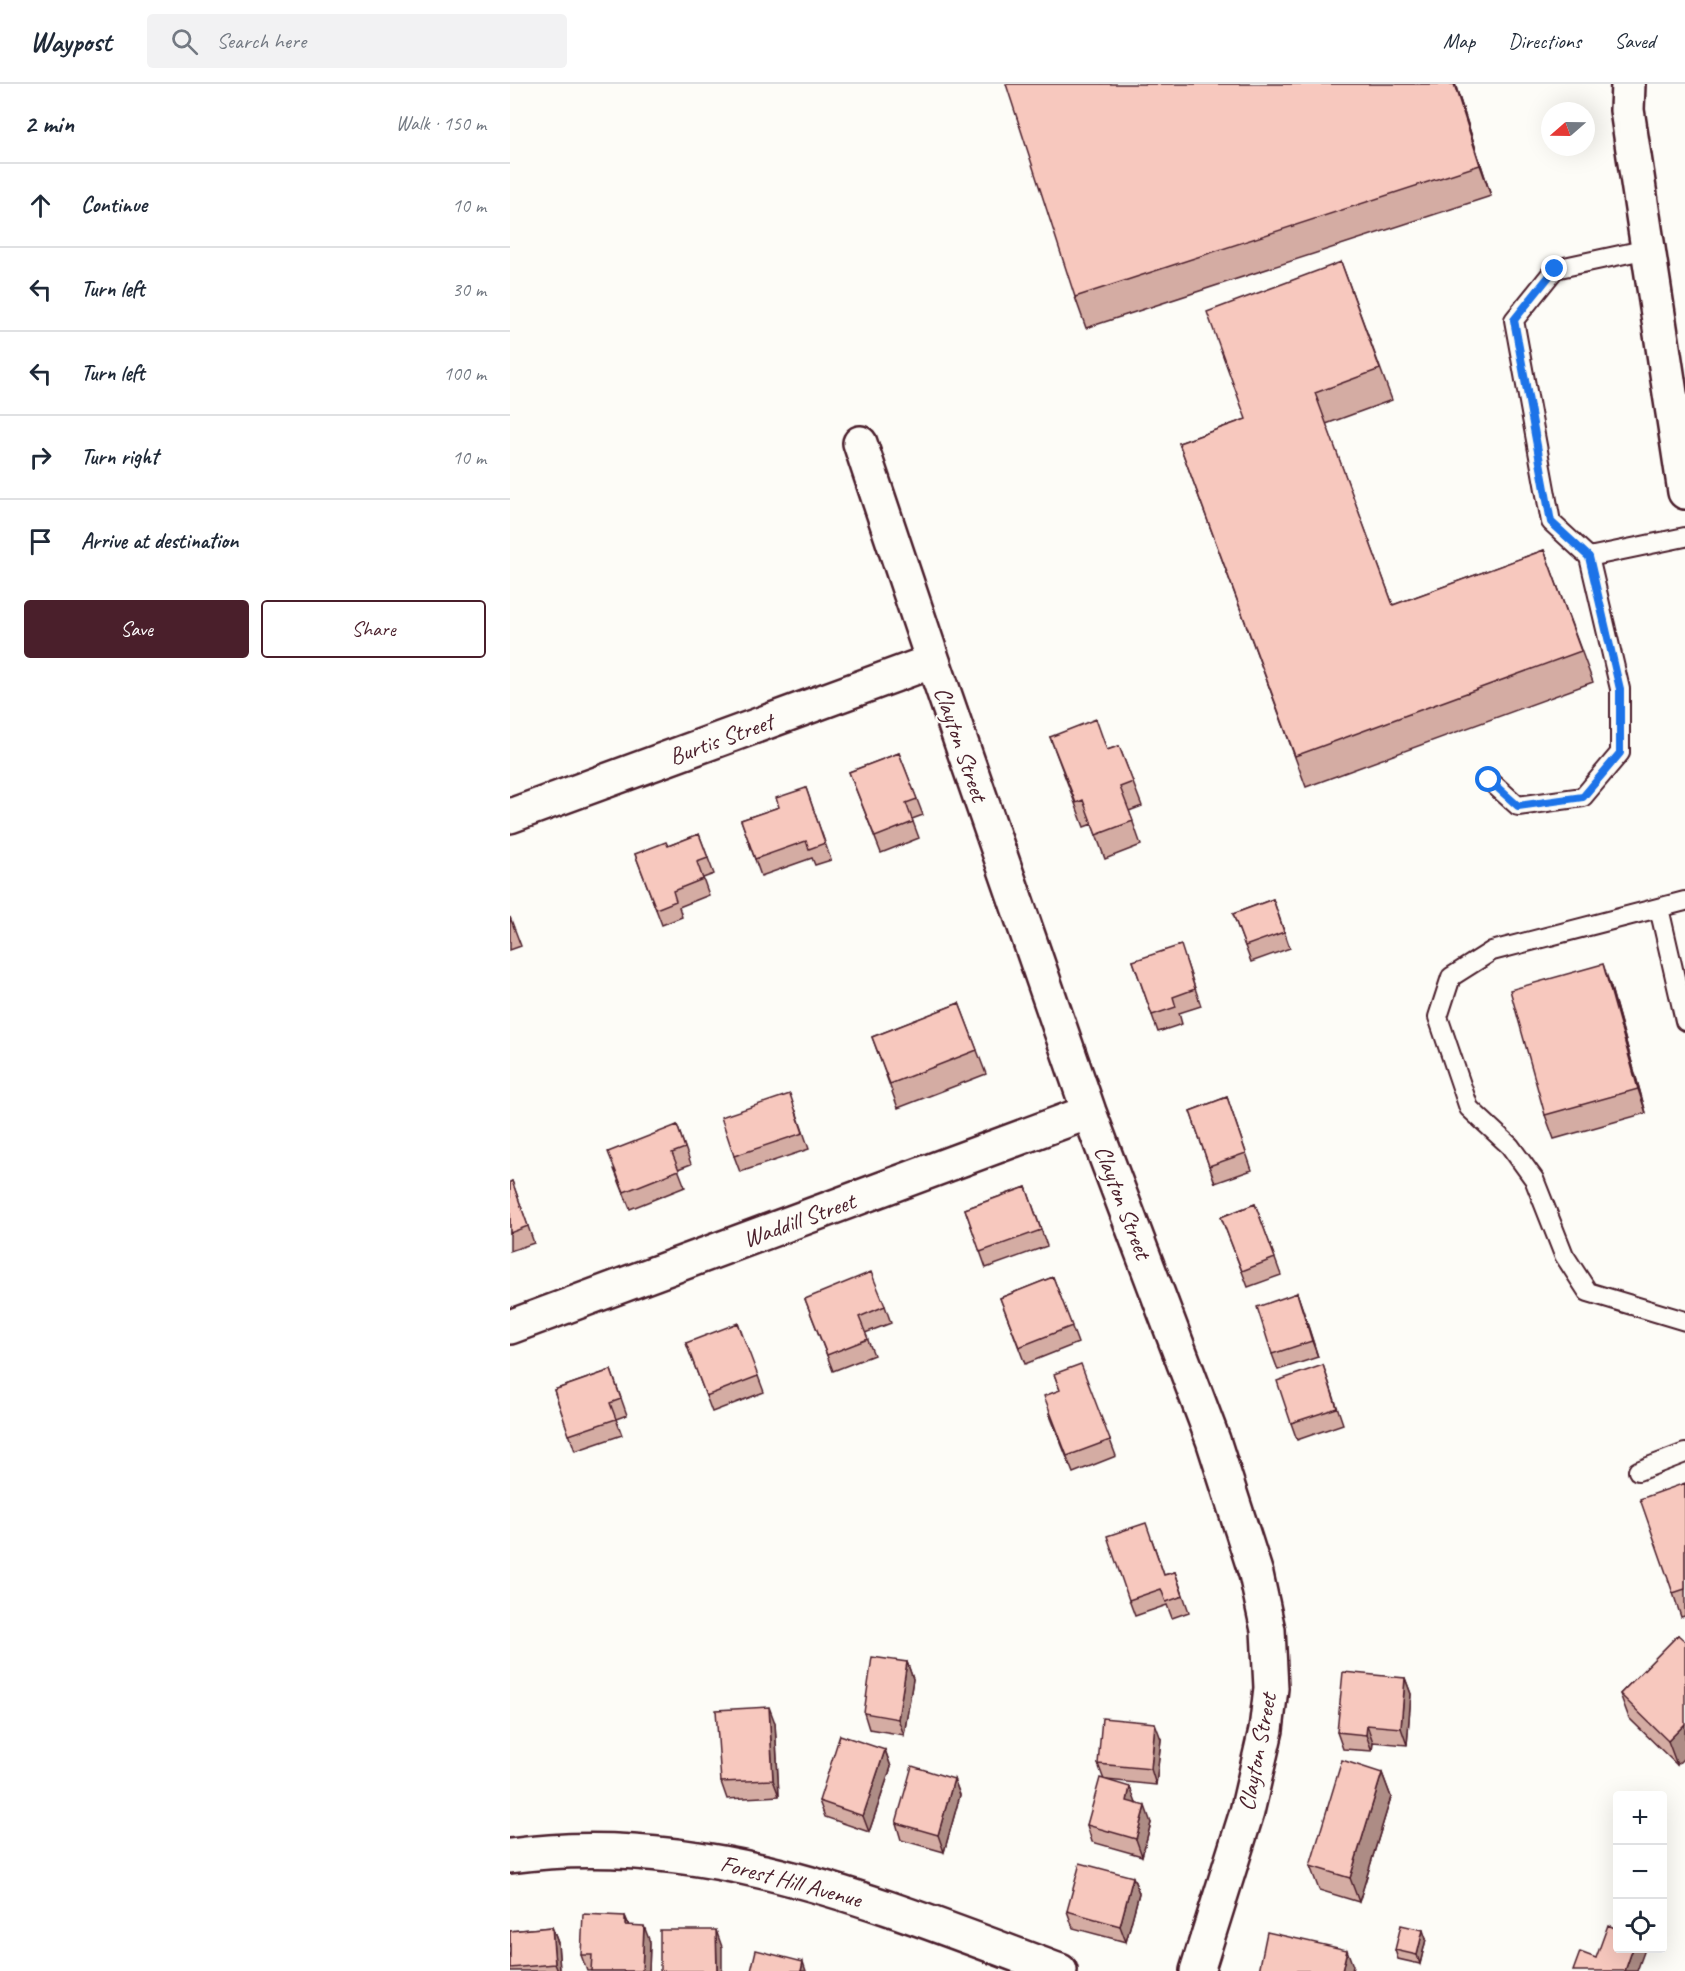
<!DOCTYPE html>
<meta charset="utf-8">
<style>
:root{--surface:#fff;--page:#f2f2f3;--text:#1f2937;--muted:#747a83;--line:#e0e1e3;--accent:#4a1f2b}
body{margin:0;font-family:Caveat,sans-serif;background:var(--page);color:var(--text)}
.controls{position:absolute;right:18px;bottom:18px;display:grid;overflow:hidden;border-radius:6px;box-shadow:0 6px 24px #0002}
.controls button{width:54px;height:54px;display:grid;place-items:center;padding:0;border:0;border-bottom:2px solid var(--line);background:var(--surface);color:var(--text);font:30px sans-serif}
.compass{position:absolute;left:1031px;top:18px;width:54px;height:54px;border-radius:50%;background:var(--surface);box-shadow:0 6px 24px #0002;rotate:250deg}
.stop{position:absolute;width:18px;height:18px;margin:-14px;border:4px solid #1a73e8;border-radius:50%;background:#fff}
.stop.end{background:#1a73e8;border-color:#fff;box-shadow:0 2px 6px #0008}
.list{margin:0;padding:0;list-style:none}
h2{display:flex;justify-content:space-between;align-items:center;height:78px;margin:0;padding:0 24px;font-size:26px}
h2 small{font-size:20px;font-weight:400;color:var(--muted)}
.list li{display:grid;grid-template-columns:39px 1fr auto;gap:18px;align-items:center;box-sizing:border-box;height:84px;padding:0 24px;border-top:2px solid var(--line)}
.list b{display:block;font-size:22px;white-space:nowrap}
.list em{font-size:20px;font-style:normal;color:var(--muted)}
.actions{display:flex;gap:12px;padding:18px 24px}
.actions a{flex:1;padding:14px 0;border:2px solid var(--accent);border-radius:6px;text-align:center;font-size:21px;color:var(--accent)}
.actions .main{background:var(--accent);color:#fff}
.icon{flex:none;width:33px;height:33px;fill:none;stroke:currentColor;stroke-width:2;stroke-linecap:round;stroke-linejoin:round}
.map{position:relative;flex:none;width:1175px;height:1887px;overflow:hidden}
header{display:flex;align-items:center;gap:36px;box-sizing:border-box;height:84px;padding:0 30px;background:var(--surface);border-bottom:2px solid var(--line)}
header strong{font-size:28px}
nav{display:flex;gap:33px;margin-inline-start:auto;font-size:21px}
.search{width:420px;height:54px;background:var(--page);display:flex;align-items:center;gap:15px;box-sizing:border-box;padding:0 21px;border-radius:6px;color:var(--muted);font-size:22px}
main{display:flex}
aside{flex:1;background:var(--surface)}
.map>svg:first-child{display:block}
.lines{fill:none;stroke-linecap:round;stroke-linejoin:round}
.service-casing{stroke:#4a1f2b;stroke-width:22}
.minor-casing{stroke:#4a1f2b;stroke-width:38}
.tertiary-casing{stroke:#4a1f2b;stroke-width:38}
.service{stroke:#fdfcf7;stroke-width:18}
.minor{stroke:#fdfcf7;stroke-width:33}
.tertiary{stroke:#fdfcf7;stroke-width:33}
.wall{fill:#d4aca3;stroke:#4a1f2b;stroke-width:1.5}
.shaded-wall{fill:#ad8c85;stroke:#4a1f2b;stroke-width:1.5}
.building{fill:#f7c8be;stroke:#4a1f2b;stroke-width:1.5}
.route{stroke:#1a73e8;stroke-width:8}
.labels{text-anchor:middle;stroke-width:4.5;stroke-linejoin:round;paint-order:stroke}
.street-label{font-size:24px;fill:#4a1f2b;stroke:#fdfcf7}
</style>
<header>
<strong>Waypost</strong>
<div class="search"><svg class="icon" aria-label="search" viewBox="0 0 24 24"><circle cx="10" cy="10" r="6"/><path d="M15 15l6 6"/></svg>Search here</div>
<nav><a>Map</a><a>Directions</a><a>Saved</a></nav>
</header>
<main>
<aside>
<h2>2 min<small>Walk · 150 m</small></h2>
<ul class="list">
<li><svg class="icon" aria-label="ahead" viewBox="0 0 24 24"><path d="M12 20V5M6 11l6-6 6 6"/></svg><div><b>Continue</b></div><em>10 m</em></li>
<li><svg class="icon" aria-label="left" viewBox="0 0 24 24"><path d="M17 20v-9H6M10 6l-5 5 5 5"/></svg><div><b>Turn left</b></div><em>30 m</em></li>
<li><svg class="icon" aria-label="left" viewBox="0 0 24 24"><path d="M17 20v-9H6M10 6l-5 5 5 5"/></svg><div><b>Turn left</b></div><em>100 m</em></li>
<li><svg class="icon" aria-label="right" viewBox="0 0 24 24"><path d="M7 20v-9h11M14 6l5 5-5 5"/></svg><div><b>Turn right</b></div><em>10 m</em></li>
<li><svg class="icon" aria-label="arrive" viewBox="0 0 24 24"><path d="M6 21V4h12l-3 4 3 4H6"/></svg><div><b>Arrive at destination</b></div></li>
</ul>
<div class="actions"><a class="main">Save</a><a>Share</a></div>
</aside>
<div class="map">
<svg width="1175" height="1887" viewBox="0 0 1175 1887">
<rect width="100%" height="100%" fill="#fdfcf7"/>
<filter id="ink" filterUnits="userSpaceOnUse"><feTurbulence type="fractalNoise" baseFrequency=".0167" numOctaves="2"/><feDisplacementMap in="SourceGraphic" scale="12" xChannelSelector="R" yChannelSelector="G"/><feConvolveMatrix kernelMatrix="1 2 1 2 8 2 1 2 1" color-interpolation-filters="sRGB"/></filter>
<g filter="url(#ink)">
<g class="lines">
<g class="service-casing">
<path id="service" d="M 1138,165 L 1045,185 L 1004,236 L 1041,438 L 1079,473 L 1175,453
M 979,696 L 1008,722 L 1073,713 L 1110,669 L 1110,605 L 1079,473
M 1175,817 L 982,867 L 941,893 L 928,933 L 959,1024 L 1000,1062 L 1024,1095 L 1054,1171 L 1078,1208 L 1175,1237
M 1149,824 L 1175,937
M 1128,1387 L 1175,1369"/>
</g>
<g class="minor-casing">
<path id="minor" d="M 350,359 L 423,577 L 579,1028 L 703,1356 L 746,1490 L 758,1546 L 761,1604 L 756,1646 L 737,1728 L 687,1887
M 0,732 L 423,577
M 0,1243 L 579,1028
M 0,1772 C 195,1745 371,1821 550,1887"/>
</g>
<g class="tertiary-casing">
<path id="tertiary" d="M 1118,0 L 1117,26 L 1175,408"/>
</g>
<use href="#service" class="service"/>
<use href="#minor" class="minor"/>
<use href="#tertiary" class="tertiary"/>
</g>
<path class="wall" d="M 945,0 L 981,112 L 576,244 L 565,213 Z
M 831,178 L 882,316 L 816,340 L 883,521 L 1034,466 L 1083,598 L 796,703 L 669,359 L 736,335 Z
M 540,653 L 597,666 L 609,662 L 632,722 L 619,727 L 631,761 L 595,775 L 582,740 L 574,743 Z
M 389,669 L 413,731 L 402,735 L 409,754 L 371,769 L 339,688 Z
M 296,704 L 321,776 L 305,781 L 302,774 L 251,792 L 231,736 L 269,723 Z
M 189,750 L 204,790 L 193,794 L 199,811 L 169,823 L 172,833 L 152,841 L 125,770 L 158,762 Z
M 763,815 L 780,864 L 741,878 L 723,830 Z
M 0,833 L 11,862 L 0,866 Z
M 623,877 L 676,877 L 691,922 L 669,929 L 672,940 L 648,948 Z
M 1101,904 L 1136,1029 L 1044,1055 L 1035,1031 Z
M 449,919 L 476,990 L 388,1024 L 362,953 Z
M 717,1013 L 742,1086 L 705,1099 L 680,1027 Z
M 286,1027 L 299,1065 L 230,1088 L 224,1072 Z
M 167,1041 L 181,1080 L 168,1085 L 175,1103 L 120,1125 L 104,1085 Z
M 2,1097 L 24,1159 L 0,1167 L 0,1098 Z
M 516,1103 L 537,1162 L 476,1184 L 455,1125 Z
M 745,1120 L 771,1191 L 738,1203 L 711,1133 Z
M 543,1193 L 568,1259 L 515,1280 L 490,1214 Z
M 787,1209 L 808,1273 L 768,1286 L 762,1270 Z
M 295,1215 L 375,1222 L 381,1239 L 355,1249 L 364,1271 L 323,1287 Z
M 176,1259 L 248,1292 L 254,1308 L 202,1328 Z
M 813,1281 L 833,1340 L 787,1356 L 781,1339 Z
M 101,1286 L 117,1331 L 106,1335 L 112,1351 L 65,1367 L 44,1306 Z
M 544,1290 L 600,1356 L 606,1372 L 563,1389 L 539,1329 L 550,1306 Z
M 1175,1399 L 1175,1532 L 1171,1533 L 1163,1509 Z
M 642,1456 L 654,1491 L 665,1488 L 679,1528 L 662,1534 L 657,1521 L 625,1532 L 619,1516 Z
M 1168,1551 L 1167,1681 L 1119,1634 L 1110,1610 Z
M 397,1578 L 403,1595 L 394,1651 L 359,1645 L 354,1629 Z
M 895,1594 L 901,1610 L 897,1661 L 863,1658 L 862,1667 L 833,1665 L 827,1648 Z
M 265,1639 L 269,1712 L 217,1715 L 211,1698 Z
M 651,1655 L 646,1701 L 597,1696 L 626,1719 L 641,1739 L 632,1772 L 582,1758 L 577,1741 L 594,1696 L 588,1680 Z
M 375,1666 L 381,1683 L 359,1748 L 315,1733 L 309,1717 Z
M 872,1689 L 881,1713 L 849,1818 L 809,1806 L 800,1782 Z
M 444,1695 L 450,1711 L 434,1768 L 391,1756 L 386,1739 Z
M 623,1793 L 629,1809 L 616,1858 L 563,1844 L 557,1827 Z
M 115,1832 L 119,1841 L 140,1858 L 139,1887 L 77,1887 L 71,1871 Z
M 42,1843 L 48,1859 L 50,1887 L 0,1887 L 0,1847 Z
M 916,1855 L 910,1880 L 888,1875 L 885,1866 Z"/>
<path class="shaded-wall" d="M 944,0 L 945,0 L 981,112 L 970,81 Z
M 1093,880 L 1101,904 L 1136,1029 L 1128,1005 Z
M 787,1209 L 793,1226 L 808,1273 L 802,1257 Z
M 397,1578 L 403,1595 L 394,1651 L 388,1635 Z
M 895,1594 L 901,1610 L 897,1661 L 891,1644 Z
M 259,1623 L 265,1639 L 269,1712 L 263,1696 Z
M 645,1639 L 651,1655 L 646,1701 L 641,1685 Z
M 1175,1640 L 1175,1673 L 1167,1681 L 1158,1657 Z
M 857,1641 L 863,1658 L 862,1667 L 856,1651 Z
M 375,1666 L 381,1683 L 359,1748 L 353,1732 Z
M 872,1689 L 881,1713 L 849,1818 L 840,1794 Z
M 444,1695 L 450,1711 L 434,1768 L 428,1751 Z
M 620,1703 L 626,1719 L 623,1734 L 617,1717 Z
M 635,1722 L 641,1739 L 632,1772 L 626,1755 Z
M 623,1793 L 629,1809 L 616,1858 L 610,1842 Z
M 115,1832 L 121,1848 L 115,1841 Z
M 134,1842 L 140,1858 L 139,1887 L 132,1887 Z
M 42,1843 L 48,1859 L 50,1887 L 48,1887 L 45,1880 Z
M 206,1846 L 212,1863 L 212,1887 L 207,1887 Z
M 913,1846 L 916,1855 L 910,1880 L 907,1871 Z
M 1123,1864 L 1133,1864 L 1134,1868 L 1127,1887 L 1115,1887 Z
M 837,1866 L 843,1882 L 842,1887 L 832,1887 Z
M 293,1878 L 296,1887 L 291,1887 Z"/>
<path class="building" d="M 496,0 L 944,0 L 970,81 L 565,213 Z
M 831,178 L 870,285 L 805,309 L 883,521 L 1034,466 L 1071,567 L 785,672 L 669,359 L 736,335 L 697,228 Z
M 586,635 L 597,666 L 609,662 L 623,698 L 610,703 L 623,737 L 586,751 L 573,716 L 566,719 L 540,653 Z
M 389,669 L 407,715 L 396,719 L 403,738 L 365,753 L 339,688 Z
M 296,704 L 315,759 L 299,765 L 296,757 L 245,775 L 231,736 L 269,723 L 266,714 Z
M 189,750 L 198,774 L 187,778 L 193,795 L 163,807 L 166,817 L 146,825 L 125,770 L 156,758 L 158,762 Z
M 763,815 L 774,848 L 735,862 L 723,830 Z
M 671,861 L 685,905 L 663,913 L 666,923 L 642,931 L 623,877 Z
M 1093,880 L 1128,1005 L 1035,1031 L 1000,906 Z
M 449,919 L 467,966 L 380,1000 L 362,953 Z
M 280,1010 L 293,1049 L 224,1072 L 211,1033 Z
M 717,1013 L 736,1069 L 699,1082 L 680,1027 Z
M 167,1041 L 175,1064 L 162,1069 L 169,1086 L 114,1108 L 98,1068 Z
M 2,1097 L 18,1142 L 0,1149 L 0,1098 Z
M 516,1103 L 531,1146 L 470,1168 L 455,1125 Z
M 745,1120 L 765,1174 L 732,1187 L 711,1133 Z
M 361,1188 L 375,1222 L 349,1233 L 358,1255 L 317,1271 L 295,1215 Z
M 543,1193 L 562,1242 L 509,1263 L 490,1214 Z
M 787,1209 L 802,1257 L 762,1270 L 747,1223 Z
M 228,1239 L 248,1292 L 196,1312 L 176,1259 Z
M 571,1280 L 600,1356 L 557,1372 L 534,1312 L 550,1306 L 544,1290 Z
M 813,1281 L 827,1324 L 781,1339 L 767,1297 Z
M 101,1286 L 111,1315 L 100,1319 L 106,1335 L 59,1351 L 44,1306 Z
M 1175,1399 L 1175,1505 L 1163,1509 L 1130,1415 Z
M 636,1439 L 654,1491 L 665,1488 L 673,1512 L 656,1518 L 651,1505 L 619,1516 L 597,1452 Z
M 1168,1551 L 1175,1557 L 1175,1640 L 1158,1657 L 1110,1610 Z
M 362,1573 L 397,1578 L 388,1635 L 354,1629 Z
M 833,1588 L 895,1594 L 891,1644 L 857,1641 L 856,1651 L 827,1648 Z
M 259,1623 L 263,1696 L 211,1698 L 206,1626 Z
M 592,1634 L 645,1639 L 641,1685 L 588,1680 Z
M 330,1651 L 375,1666 L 353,1732 L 309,1717 Z
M 832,1676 L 872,1689 L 840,1794 L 800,1782 Z
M 402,1682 L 444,1695 L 428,1751 L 386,1739 Z
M 590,1694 L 620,1703 L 617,1717 L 635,1722 L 626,1755 L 577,1741 Z
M 570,1779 L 623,1793 L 610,1842 L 557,1827 Z
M 73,1830 L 115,1832 L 115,1841 L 134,1842 L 132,1887 L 81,1887 L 82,1871 L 71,1871 Z
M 891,1841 L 913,1846 L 907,1871 L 885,1866 Z
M 1098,1841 L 1107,1845 L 1107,1864 L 1123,1864 L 1115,1887 L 1063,1887 L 1070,1868 L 1086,1874 Z
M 42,1843 L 45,1880 L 0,1884 L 0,1847 Z
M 150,1846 L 206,1846 L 207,1887 L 150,1887 Z
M 757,1848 L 837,1866 L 832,1887 L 749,1887 Z
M 246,1866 L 293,1878 L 291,1887 L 241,1887 Z"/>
</g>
<g class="lines" filter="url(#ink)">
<path class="route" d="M 979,696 L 1008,722 L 1073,713 L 1110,669 L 1110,605 L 1079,473 L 1041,438 L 1004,236 L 1045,185"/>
</g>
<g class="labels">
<g class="street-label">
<text transform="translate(211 655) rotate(-20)" y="8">Burtis Street</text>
<text transform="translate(451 660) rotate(71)" y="8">Clayton Street</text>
<text transform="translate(613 1118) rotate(69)" y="8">Clayton Street</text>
<text transform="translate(289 1136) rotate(-20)" y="8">Waddill Street</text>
<text transform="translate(747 1668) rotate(-79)" y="8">Clayton Street</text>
<text transform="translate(281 1797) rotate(15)" y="8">Forest Hill Avenue</text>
</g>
</g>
</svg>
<div class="controls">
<button>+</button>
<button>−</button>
<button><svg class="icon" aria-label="locate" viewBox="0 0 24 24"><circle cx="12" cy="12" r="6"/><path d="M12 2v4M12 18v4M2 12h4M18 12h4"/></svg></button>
</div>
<svg class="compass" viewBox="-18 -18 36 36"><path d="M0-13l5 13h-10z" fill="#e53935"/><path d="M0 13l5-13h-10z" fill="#747a83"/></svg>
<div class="stop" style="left:979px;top:696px"></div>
<div class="stop end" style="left:1045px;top:185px"></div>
</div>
</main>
